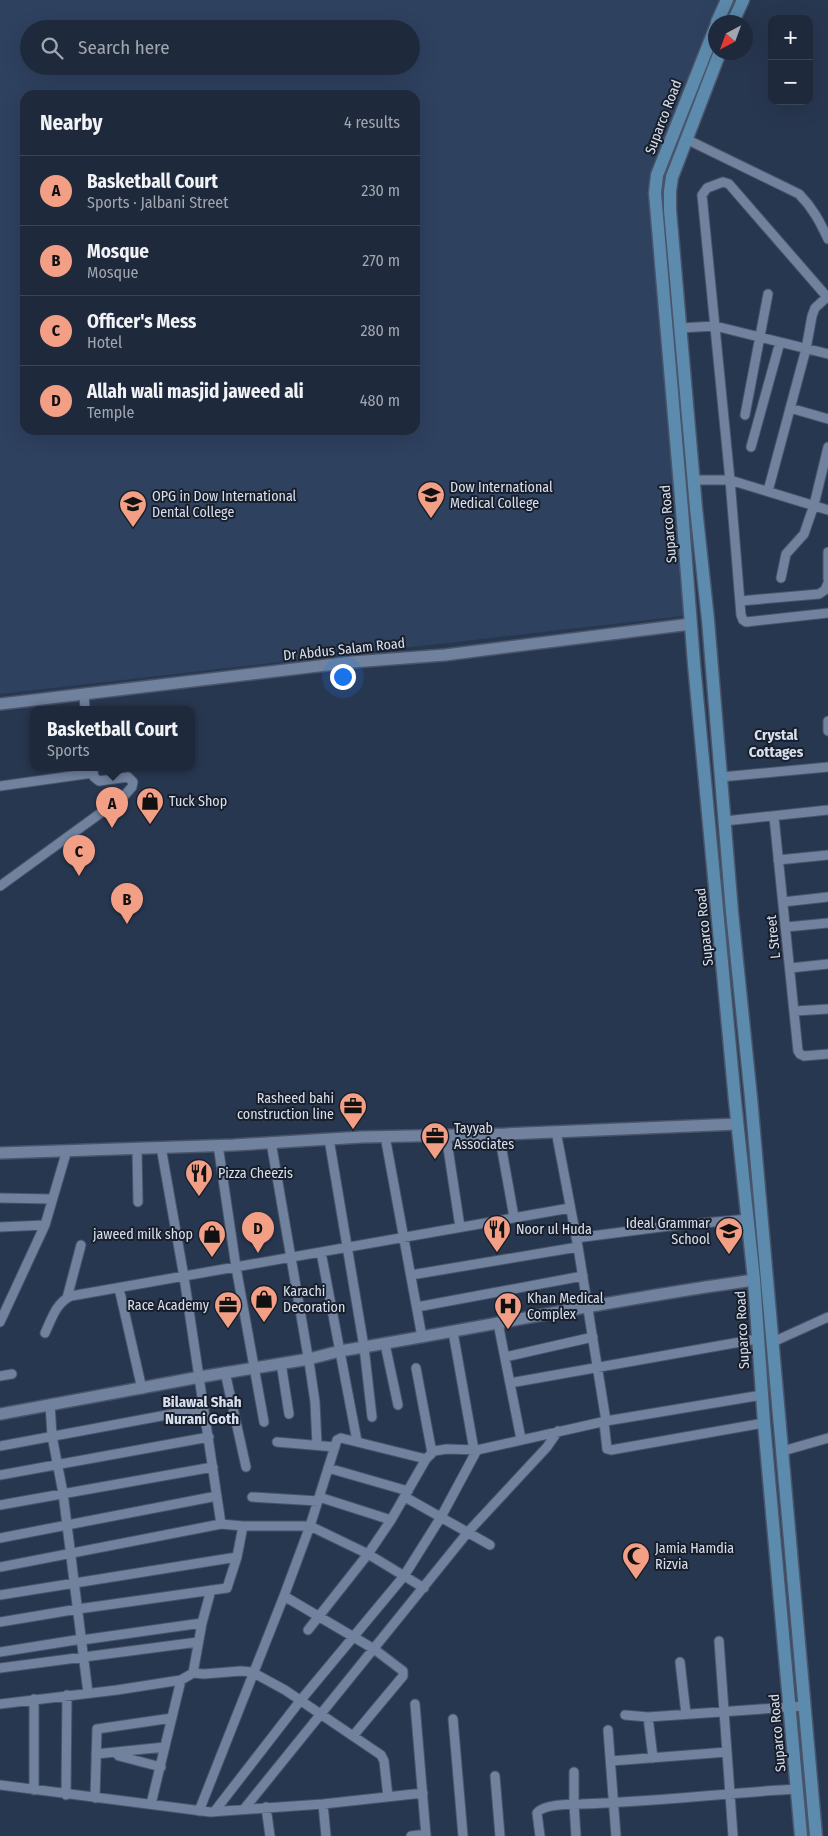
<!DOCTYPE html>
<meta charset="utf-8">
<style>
:root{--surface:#1e293c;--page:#2b3547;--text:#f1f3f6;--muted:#a1a6af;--line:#3c4556;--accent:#f39f86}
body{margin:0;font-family:"Fira Sans Condensed",sans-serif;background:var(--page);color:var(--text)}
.controls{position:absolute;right:15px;top:15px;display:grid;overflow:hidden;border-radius:10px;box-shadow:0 5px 20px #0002}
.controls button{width:45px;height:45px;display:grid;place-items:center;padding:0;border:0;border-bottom:1px solid var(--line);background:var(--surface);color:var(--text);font:25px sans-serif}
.compass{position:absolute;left:708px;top:15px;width:45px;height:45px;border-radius:50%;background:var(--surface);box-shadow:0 5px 20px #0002;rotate:221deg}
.you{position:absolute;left:342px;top:676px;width:18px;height:18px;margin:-12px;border:4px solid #fff;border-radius:50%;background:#1a73e8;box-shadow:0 0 0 8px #1a73e833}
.badge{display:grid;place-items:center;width:32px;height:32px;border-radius:50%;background:var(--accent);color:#111;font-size:16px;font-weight:700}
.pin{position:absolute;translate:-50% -41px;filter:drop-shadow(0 1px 2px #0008)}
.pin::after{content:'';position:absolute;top:26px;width:18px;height:15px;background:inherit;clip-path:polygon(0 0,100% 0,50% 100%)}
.popup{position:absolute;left:30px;top:706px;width:165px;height:65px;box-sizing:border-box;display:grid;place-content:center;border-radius:10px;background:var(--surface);filter:drop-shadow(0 1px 4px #0005);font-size:16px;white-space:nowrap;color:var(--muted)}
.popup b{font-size:19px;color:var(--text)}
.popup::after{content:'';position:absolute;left:50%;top:100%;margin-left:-10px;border:10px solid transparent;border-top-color:var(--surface)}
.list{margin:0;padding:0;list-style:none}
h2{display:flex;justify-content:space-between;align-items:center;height:65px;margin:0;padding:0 20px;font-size:21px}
h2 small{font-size:16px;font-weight:400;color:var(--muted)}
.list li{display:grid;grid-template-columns:32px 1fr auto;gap:15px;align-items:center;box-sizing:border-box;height:70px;padding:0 20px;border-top:1px solid var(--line)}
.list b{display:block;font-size:19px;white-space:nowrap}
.list p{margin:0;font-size:16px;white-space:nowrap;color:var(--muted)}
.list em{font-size:16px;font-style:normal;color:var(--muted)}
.icon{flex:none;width:28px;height:28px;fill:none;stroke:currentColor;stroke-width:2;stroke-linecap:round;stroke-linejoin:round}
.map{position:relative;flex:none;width:828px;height:1836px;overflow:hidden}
.search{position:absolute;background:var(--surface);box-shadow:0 5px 20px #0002;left:20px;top:20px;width:400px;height:55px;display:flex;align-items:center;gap:12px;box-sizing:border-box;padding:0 18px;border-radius:28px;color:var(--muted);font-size:19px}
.panel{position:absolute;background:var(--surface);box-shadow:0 5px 20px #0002;left:20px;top:90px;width:400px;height:345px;border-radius:15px}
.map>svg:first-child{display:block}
.built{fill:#2e415f;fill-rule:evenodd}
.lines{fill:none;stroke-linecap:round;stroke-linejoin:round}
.minor-casing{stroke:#485469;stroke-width:11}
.tertiary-casing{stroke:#485469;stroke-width:14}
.secondary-casing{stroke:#485469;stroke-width:15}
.minor{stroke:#70829e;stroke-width:9}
.tertiary{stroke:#70829e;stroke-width:11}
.secondary{stroke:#5d8bae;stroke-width:12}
.labels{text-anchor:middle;stroke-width:4;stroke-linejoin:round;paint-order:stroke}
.street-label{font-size:14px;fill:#d7e0f0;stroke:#181f2a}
.poi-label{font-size:14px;fill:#d7e0f0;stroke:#181f2a;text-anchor:start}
.neighbourhood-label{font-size:15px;font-weight:bold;fill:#d7e0f0;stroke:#181f2a}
</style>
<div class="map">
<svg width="828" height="1836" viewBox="0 0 828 1836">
<rect width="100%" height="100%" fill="#283750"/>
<path class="built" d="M 0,0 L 727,0 L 656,175 L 691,615 L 0,694 ZM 29,29 L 411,29 L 411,66 L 29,66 ZM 25,95 L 415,95 L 415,430 L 25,430 Z"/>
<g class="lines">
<g class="minor-casing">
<path id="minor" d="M 686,139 L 799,194 C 813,208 820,222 828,239
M 828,298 L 729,184 L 723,182 L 707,188 L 702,195 L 730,480 L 741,615 L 743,620 L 746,622 L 828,613
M 680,328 L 715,326 L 828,354
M 790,408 L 828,419
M 745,415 L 768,294
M 751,447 L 780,342
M 693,480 L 730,480 L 828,510
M 768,491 L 806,349 L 812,316 L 815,308 L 827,297
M 828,552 L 828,579
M 781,578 L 786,554 L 804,534 L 814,505 L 828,447
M 740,601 L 819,594 L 825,590 L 828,583
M 84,694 L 85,709
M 828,721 L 828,731
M 721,777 L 828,767
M 0,786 L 93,773
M 774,817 L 798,1051 L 800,1054 L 804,1056 L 828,1054
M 725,821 L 828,810
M 778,860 L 828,855
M 0,886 L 124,796 L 132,787 L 133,782 L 128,777 L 99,781 L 94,777 L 92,767
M 783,902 L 828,897
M 786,927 L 828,923
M 790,968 L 828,964
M 795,1011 L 828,1009
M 556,1131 L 578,1247 L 606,1421
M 499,1134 L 514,1217
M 446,1135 L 460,1227
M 385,1136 L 422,1337
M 329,1139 L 364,1347 L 372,1417
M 271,1142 L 310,1368 L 315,1402 L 317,1445
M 218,1145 L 236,1267 L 264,1422
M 161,1147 L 184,1277 L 221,1524 L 243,1526
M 137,1148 L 138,1202
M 0,1198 L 52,1199
M 0,1227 L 45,1225
M 576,1238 L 669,1226 L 748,1219
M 321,1252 L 357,1441
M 411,1275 L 578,1247
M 119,1288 L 142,1389
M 67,1298 L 81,1245
M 417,1307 L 583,1276
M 0,1322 L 45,1225 L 67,1150
M 498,1323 L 521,1439
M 453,1332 L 474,1450
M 45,1333 C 52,1318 56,1303 71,1296 L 570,1208
M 773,1342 L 828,1317
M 385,1344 L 398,1405
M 505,1357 L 593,1337
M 281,1363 L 289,1414
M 416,1368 L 432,1453
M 225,1372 L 246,1467
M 0,1376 L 12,1374
M 510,1383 L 757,1339
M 50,1404 L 52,1436 L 63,1493 L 88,1693
M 604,1422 L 607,1449 L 611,1450 L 764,1423
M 277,1442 L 335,1447
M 0,1446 L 204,1408
M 783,1451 L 828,1438
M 328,1468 L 408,1491
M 0,1475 L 209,1437
M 252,1497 L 318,1501
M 319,1497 L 391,1520
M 405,1497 L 490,1545
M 0,1505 L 213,1467
M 0,1538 L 217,1496
M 0,1567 L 221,1524
M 0,1595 L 237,1557
M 284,1596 L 374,1649 L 403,1671 L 403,1676 L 353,1736
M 0,1622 L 78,1609 L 227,1588 L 237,1557 L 243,1526 L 310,1526 L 368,1554 L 424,1588
M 308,1630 L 368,1554 L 391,1520 L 426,1459 L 434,1451 L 447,1449 L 477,1450 L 606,1421 L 762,1395
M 82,1640 L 202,1623 L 211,1590
M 719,1641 L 733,1836
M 0,1652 L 82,1639
M 680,1662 L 686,1714
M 0,1668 L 198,1642
M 193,1673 L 204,1674 L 241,1671 L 252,1672 L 285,1690 L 381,1755 L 384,1761 L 388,1797
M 34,1699 L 34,1790
M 0,1704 L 117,1690 L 181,1680
M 415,1704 L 426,1836
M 625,1715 L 648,1717 L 805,1706
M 648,1717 L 653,1758
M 453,1719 L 463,1836
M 608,1730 L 616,1836
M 116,1753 L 119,1756 L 161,1767
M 96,1754 L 165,1747
M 611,1761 L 727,1752
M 574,1772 L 574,1804 L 576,1836
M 495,1776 L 500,1836
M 0,1785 L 210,1812 L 323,1804 L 423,1793
M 66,1795 L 67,1695
M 95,1798 L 97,1729 L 172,1718
M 151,1804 L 181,1680 L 193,1673 L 202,1623
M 323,1804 L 326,1836
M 266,1807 L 270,1836
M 244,1809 L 468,1532 L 547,1447 L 558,1431
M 199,1811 L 284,1596 L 310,1526 L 337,1440 L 341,1438 L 426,1459
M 214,1812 L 300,1701 L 404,1576 L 441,1517 L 477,1450
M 411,1836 L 426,1834
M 540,1836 L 537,1813 C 543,1804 571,1804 581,1804 C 653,1802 725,1793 797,1789"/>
</g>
<g class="tertiary-casing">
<path id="tertiary" d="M 0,704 L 352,662 L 445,655 L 691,624
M 0,1153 L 234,1145 L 362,1137 L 505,1134 L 737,1124
M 0,1414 L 200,1377 L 309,1359 L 340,1351 C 478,1328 615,1299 754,1280"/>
</g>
<g class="secondary-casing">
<path id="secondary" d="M 717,22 L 727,0
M 733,22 L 743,0
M 716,26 L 657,175 L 655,193 L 682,510 L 694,664 L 735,1101 L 754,1280 L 764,1423 L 801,1836
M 720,52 L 672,177 L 670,191 L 670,210 L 696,508 L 708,620 L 732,912 L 751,1098 L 816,1836"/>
</g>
<use href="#minor" class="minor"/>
<use href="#tertiary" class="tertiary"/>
<use href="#secondary" class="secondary"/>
</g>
<defs>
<g id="university-pin" transform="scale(1.4375)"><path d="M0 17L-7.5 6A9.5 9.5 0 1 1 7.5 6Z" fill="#f39f86" stroke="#181f2a"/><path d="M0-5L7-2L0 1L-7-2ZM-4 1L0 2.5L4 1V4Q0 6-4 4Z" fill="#111"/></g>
<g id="shop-pin" transform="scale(1.4375)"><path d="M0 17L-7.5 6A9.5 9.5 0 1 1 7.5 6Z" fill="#f39f86" stroke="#181f2a"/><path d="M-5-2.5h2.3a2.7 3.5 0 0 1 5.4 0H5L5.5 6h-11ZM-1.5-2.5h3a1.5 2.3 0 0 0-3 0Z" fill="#111"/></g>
<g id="office-pin" transform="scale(1.4375)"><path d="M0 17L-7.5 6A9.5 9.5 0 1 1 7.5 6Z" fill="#f39f86" stroke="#181f2a"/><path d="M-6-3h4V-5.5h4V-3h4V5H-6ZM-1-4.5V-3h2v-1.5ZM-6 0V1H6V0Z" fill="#111"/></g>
<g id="restaurant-pin" transform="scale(1.4375)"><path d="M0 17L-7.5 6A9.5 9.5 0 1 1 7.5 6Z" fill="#f39f86" stroke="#181f2a"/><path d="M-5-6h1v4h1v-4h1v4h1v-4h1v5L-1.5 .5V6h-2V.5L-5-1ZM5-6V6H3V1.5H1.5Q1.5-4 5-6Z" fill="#111"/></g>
<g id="school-pin" transform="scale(1.4375)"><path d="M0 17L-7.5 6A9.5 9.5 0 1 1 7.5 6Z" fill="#f39f86" stroke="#181f2a"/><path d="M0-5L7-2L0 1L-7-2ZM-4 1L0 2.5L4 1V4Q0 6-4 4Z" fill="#111"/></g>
<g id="hospital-pin" transform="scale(1.4375)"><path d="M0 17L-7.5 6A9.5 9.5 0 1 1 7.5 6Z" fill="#f39f86" stroke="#181f2a"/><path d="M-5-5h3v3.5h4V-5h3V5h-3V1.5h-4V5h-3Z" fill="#111"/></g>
<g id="mosque-pin" transform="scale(1.4375)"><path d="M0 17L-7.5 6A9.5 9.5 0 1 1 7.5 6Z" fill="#f39f86" stroke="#181f2a"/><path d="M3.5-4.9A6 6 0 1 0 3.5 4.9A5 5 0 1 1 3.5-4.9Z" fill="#111"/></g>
</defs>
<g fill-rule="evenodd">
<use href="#university-pin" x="431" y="495"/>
<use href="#university-pin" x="133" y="504"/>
<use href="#shop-pin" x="150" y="801"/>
<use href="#office-pin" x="353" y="1106"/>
<use href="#office-pin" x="435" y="1136"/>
<use href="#restaurant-pin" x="199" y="1173"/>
<use href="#restaurant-pin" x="497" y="1229"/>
<use href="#school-pin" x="729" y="1231"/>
<use href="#shop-pin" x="212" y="1234"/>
<use href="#shop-pin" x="264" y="1299"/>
<use href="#office-pin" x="228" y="1305"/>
<use href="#hospital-pin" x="508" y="1306"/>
<use href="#mosque-pin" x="636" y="1556"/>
</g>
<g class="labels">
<g class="street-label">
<text transform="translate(663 117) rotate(-69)" y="5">Suparco Road</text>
<text transform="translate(668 524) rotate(-95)" y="5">Suparco Road</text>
<text transform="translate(344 649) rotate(-6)" y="5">Dr Abdus Salam Road</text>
<text transform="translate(704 927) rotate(-96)" y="5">Suparco Road</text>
<text transform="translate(773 937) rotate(-96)" y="5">L Street</text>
<text transform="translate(742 1330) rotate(-93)" y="5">Suparco Road</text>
<text transform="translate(777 1733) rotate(-95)" y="5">Suparco Road</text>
</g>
<g class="poi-label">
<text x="450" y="492">Dow International<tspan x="450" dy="16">Medical College</tspan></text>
<text x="152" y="501">OPG in Dow International<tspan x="152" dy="16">Dental College</tspan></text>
<text x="169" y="806">Tuck Shop</text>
<text x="334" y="1103" text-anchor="end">Rasheed bahi<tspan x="334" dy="16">construction line</tspan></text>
<text x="454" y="1133">Tayyab<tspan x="454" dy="16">Associates</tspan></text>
<text x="218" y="1178">Pizza Cheezis</text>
<text x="710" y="1228" text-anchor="end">Ideal Grammar<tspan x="710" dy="16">School</tspan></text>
<text x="516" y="1234">Noor ul Huda</text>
<text x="193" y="1239" text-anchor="end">jaweed milk shop</text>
<text x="283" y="1296">Karachi<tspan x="283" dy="16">Decoration</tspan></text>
<text x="527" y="1303">Khan Medical<tspan x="527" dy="16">Complex</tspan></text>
<text x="209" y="1310" text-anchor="end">Race Academy</text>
<text x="655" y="1553">Jamia Hamdia<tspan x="655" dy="16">Rizvia</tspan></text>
</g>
<g class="neighbourhood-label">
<text x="776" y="740">Crystal<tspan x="776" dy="17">Cottages</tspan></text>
<text x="202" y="1407">Bilawal Shah<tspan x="202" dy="17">Nurani Goth</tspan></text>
</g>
</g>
</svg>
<div class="controls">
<button>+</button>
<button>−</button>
</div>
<svg class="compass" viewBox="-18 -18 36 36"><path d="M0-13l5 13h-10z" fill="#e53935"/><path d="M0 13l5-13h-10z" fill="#a1a6af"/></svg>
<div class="you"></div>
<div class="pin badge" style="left:112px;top:828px">A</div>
<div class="popup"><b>Basketball Court</b>Sports</div>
<div class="pin badge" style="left:127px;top:924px">B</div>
<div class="pin badge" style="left:79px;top:876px">C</div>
<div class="pin badge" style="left:258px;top:1253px">D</div>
<div class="search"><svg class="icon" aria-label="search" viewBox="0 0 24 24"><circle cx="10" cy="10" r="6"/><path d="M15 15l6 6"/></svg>Search here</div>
<section class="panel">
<h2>Nearby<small>4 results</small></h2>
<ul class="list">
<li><span class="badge">A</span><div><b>Basketball Court</b><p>Sports · Jalbani Street</p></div><em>230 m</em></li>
<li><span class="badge">B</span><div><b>Mosque</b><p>Mosque</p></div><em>270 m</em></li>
<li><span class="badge">C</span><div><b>Officer's Mess</b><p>Hotel</p></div><em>280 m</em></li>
<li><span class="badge">D</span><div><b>Allah wali masjid jaweed ali</b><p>Temple</p></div><em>480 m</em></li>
</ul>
</section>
</div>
